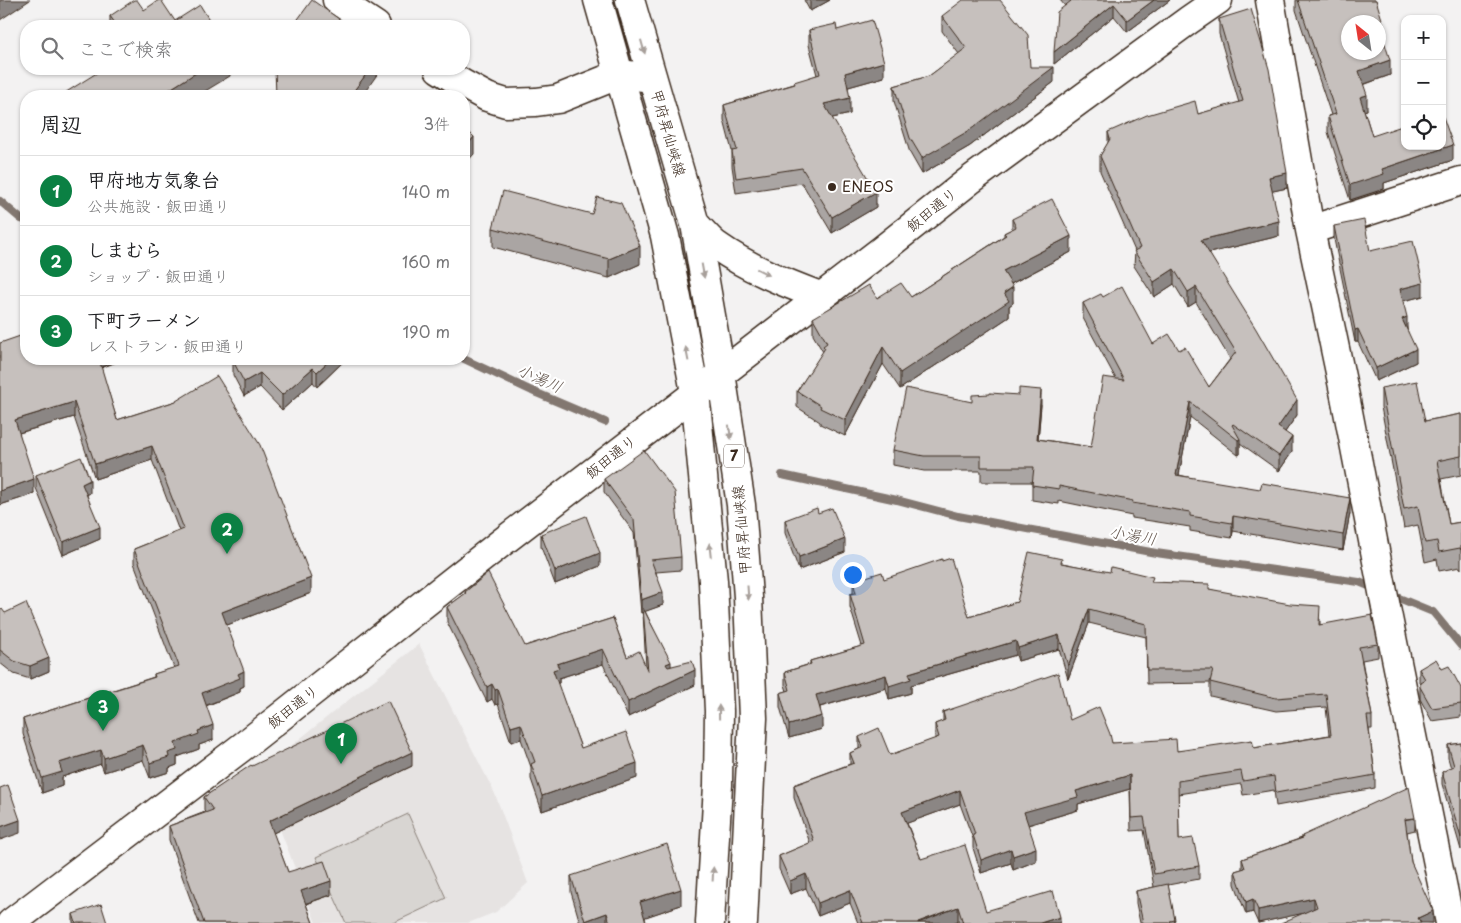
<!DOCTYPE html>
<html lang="ja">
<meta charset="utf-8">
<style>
:root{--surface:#fff;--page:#f6f6f6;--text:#202124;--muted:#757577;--line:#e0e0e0;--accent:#0b8043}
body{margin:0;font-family:"Playpen Sans","Klee One",sans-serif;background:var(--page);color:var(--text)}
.controls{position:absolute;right:15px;top:15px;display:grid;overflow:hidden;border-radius:10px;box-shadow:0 1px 4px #0004}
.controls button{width:45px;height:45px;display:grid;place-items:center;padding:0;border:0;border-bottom:1px solid var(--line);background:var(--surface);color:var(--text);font:25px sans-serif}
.compass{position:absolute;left:1341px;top:15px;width:45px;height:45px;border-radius:50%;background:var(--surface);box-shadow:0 1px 4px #0004;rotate:330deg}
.you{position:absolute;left:852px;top:574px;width:18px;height:18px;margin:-12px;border:4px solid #fff;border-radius:50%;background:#1a73e8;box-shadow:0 0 0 8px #1a73e833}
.badge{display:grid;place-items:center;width:32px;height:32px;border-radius:50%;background:var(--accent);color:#fff;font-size:16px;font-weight:700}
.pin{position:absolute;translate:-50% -41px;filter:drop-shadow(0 1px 2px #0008)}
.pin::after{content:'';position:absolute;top:26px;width:18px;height:15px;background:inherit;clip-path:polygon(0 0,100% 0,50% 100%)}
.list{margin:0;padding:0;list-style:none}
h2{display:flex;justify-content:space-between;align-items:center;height:65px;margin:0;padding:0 20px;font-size:21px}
h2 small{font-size:16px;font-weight:400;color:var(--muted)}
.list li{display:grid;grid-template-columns:32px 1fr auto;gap:15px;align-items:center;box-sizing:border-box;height:70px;padding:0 20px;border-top:1px solid var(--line)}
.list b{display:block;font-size:19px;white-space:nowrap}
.list p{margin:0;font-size:16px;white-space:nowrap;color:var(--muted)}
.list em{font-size:16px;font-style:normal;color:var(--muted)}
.icon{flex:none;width:28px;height:28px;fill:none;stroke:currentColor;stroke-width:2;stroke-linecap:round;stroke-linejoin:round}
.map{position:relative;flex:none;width:1461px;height:923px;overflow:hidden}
.search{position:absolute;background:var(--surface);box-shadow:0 1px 4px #0004;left:20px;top:20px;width:450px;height:55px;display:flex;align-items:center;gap:12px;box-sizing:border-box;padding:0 18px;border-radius:20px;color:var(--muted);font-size:19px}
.panel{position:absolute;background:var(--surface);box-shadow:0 1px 4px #0004;left:20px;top:90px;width:450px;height:275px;border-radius:20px}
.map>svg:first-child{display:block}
.built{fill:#e6e3e2}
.green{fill:#d8d5d2;stroke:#8a8078}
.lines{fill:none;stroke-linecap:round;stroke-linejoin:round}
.stream{stroke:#827770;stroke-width:8}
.street-casing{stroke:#3b2a1e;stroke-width:31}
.secondary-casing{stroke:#3b2a1e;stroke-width:31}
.primary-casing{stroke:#3b2a1e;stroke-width:31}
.street{stroke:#fff;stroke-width:28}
.secondary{stroke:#fff;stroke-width:28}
.primary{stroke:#fff;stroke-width:28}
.wall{fill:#aaa5a3;stroke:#3b2a1e}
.shaded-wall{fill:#8b8684;stroke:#3b2a1e}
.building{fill:#c6c0bd;stroke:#3b2a1e;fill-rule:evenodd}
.oneway{fill:#a79f9a}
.poi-dot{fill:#3b2a1e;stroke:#fff;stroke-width:2}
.labels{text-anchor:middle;stroke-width:4;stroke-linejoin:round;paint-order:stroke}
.shield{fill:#fff;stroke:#766a62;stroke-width:1}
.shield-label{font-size:14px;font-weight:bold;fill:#3b2a1e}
.street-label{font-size:15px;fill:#3b2a1e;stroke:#fff}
.poi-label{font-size:15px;fill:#3b2a1e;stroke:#fff;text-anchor:start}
.water-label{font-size:16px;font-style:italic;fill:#65574e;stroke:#fff}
</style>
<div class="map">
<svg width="1461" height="923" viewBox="0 0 1461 923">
<rect width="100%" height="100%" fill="#f3f2f2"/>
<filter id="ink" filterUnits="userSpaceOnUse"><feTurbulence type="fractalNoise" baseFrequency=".02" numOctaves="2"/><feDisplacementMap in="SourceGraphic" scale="10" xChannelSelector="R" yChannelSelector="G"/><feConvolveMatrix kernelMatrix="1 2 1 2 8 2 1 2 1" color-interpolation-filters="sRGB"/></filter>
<g filter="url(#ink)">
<path class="built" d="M 419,644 L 495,794 L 528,883 L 496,912 L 468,923 L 316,923 L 258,772 Z"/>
<path class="green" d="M 408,814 L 446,898 L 393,923 L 346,923 L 316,857 Z"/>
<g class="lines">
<path class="stream" d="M 0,201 L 21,219 L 26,220
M 464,359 L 532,391 L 605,422
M 782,475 L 897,500 L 958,516 L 1156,553 L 1359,582 L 1376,589
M 1389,594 L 1433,612 L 1461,646"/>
<g class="street-casing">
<path id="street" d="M 1270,0 L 1310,230 L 1345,396 L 1388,618 L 1450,923
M 1310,230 L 1461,181"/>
</g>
<g class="secondary-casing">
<path id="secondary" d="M 337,0 L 376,26
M 439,69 L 463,84 L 487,97 L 506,103 L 536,102 L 558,99 L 620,74 L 652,78
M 11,923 L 246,744 L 501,543 L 882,250 L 969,181 L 1189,20 L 1218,0"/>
</g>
<g class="primary-casing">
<path id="primary" d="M 598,0 L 665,236 L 695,392 L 713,581 L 719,711 L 718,785 L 710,923
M 630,0 L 695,224 L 721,373 L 741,505 L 748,597 L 753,718 L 743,923
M 695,224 C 702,231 709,240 717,246 C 748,268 785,283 820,296"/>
</g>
<use href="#street" class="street"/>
<use href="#secondary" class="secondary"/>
<use href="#primary" class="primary"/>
</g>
<path class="wall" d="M 804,0 L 830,0 L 810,11 Z
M 1060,0 L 1170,0 L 1127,32 L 1114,16 L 1054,64 L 1065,6 Z
M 1296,0 L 1376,0 L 1384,41 L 1390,75 L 1363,85 L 1367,110 L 1364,110 L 1372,136 L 1453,160 L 1384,183 L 1384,189 L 1350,200 L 1328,132 L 1328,116 L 1331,115 L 1296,10 Z
M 144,10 L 175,21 L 213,26 L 110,26 L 110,16 Z
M 942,16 L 1030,67 L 1054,82 L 970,146 L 922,174 L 910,153 L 894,101 L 894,86 L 929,76 L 959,54 L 942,31 Z
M 1219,19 L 1287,188 L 1272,191 L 1279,236 L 1209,253 L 1297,415 L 1285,432 L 1292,452 L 1279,471 L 1240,443 L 1240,454 L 1238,455 L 1190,417 L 1179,475 L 1350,513 L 1343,550 L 1233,531 L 1232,538 L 1190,531 L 1190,527 L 1132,518 L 1132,516 L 1059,501 L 1059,504 L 1032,500 L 1032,482 L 981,482 L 981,471 L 924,471 L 893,465 L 893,450 L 972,402 L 1041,405 L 1038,439 L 1091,447 L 1116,379 L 1083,318 L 1083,303 L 1103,297 L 1153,344 L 1179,350 L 1209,387 L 1230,359 L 1196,302 L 1188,307 L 1174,284 L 1154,297 L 1134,266 L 1135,251 L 1100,171 L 1100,156 L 1108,143 L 1108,132 L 1198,114 L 1239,103 L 1219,34 Z
M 809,30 L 837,30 L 884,77 L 848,87 L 850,114 L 832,118 L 876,207 L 832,233 L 802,183 L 736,193 L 732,166 L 732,151 L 724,120 L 724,105 L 794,84 L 817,75 L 809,45 Z
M 26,118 L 26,144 L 25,143 L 25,119 Z
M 592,214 L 640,264 L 609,278 L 493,247 L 493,228 Z
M 1012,219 L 1071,252 L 1011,284 L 1013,303 L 1009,306 L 1009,317 L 900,389 L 883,364 L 845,436 L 820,424 L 820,422 L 797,407 L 797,391 L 823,352 L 813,335 L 813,318 L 877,298 L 911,297 L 1004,236 L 1004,233 L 1012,229 Z
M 1334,226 L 1370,251 L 1423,296 L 1403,301 L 1407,329 L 1416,362 L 1376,381 L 1358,342 L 1355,342 L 1334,239 Z
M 0,343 L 124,359 L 101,368 L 117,420 L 176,401 L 311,593 L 227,625 L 244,686 L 240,688 L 240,692 L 206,706 L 213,740 L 199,745 L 199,749 L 177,757 L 177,765 L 169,768 L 169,772 L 150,778 L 143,760 L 104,772 L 101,764 L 62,777 L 62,786 L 42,793 L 23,734 L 23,719 L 154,677 L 154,674 L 174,668 L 134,563 L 134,549 L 179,531 L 152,460 L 95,479 L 74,417 L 19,433 L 34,494 L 0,505 Z
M 232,359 L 346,359 L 317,387 L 313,382 L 282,410 L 260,387 L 244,396 L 233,375 L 233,360 Z
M 1381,388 L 1425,421 L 1461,414 L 1461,475 L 1441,479 L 1449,524 L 1461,522 L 1461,569 L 1460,567 L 1439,571 L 1437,559 L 1425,562 L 1418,525 L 1404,528 L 1381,407 Z
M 36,475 L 90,493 L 87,495 L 100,539 L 63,555 L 36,488 Z
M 604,479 L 681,557 L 681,570 L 656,572 L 663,605 L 645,611 L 671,666 L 695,685 L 628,717 L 603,664 L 559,678 L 559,683 L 557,683 L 581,748 L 637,778 L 542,811 L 531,779 L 531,767 L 521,739 L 511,742 L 498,704 L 495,705 L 492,699 L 487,702 L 447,622 L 447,607 L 465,594 L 465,592 L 525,646 L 613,618 L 627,657 L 646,668 L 643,612 L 641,613 L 634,533 L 604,492 Z
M 818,513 L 845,552 L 799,570 L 785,533 L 785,520 Z
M 541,534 L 600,566 L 555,584 L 541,547 Z
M 1062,563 L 1153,582 L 1209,589 L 1320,619 L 1320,625 L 1378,644 L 1378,657 L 1362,660 L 1372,716 L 1372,729 L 1369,729 L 1375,775 L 1375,788 L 1276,806 L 1274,790 L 1243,795 L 1241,784 L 1178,794 L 1179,840 L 1199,866 L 1199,879 L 1168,885 L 1175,923 L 1140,923 L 1136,903 L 1136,891 L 1154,887 L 1144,830 L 1131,831 L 1130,789 L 1078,804 L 1078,810 L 1028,825 L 1036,861 L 1013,870 L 1011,863 L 981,873 L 973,848 L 973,839 L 960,804 L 907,823 L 921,859 L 986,911 L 1060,923 L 959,923 L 958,921 L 952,923 L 858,923 L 850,903 L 818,916 L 806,888 L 790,894 L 779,869 L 779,856 L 810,843 L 794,798 L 794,785 L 850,764 L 850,753 L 859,749 L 859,737 L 890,755 L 935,739 L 935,724 L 943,721 L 943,712 L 1070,720 L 1112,743 L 1177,751 L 1254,748 L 1329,735 L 1326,707 L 1276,711 L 1210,696 L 1210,683 L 1147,684 L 1146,637 L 1089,623 L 1068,679 L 1059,649 L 1018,661 L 1016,655 L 911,685 L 911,693 L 889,699 L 886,688 L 820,707 L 822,729 L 789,738 L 780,707 L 780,693 L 787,691 L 785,685 L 785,672 L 810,664 L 810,661 L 862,646 L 850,607 L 850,594 L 853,593 L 853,581 L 884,579 L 969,617 L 1017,602 Z
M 0,611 L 49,671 L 30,679 L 14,674 L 0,663 Z
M 1419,669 L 1442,669 L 1461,688 L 1461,717 L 1432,721 L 1420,699 L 1420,683 L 1419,682 Z
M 1461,743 L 1461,850 L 1442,784 L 1442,772 L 1451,768 L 1448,758 L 1448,745 Z
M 252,766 L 412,766 L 273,833 L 288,872 L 331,895 L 306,904 L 313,923 L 199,923 L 169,840 L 169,826 L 205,812 L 204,811 L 204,797 Z
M 1415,818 L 1415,830 L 1407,832 L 1411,862 L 1433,923 L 1302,913 L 1258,923 L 1253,912 L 1246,914 L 1235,884 L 1235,871 L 1242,869 L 1242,859 L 1302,838 L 1302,836 Z
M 571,876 L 681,905 L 645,917 L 646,923 L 580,923 L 571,892 Z
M 73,914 L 107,923 L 73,923 Z"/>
<path class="shaded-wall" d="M 0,0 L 30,0 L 0,20 Z
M 810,0 L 830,0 L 810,11 Z
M 1154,0 L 1170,0 L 1127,32 L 1127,20 Z
M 1114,4 L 1114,16 L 1054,64 L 1054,52 Z
M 1384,26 L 1384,41 L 1380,28 Z
M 1390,60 L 1390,75 L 1359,86 L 1359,71 Z
M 884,62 L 884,77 L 845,88 L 845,73 Z
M 1054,67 L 1054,82 L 970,146 L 922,174 L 922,158 Z
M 202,69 L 230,69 L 230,76 L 197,96 L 159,96 Z
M 370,69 L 381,69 L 362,96 L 350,96 Z
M 1367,95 L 1367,110 L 1360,112 L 1360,97 Z
M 850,98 L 850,114 L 824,120 L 824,104 Z
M 474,137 L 474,154 L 464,165 L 464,149 Z
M 1453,145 L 1453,160 L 1384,183 L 1384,189 L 1350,200 L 1350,185 L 1382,169 Z
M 1287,173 L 1287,188 L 1269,192 L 1269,177 Z
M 876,192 L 876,207 L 832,233 L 832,217 Z
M 1279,221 L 1279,236 L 1201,255 L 1201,240 Z
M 1071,236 L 1071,252 L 1003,288 L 1003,271 Z
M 640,246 L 640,264 L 609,278 L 609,259 Z
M 1174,269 L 1174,284 L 1154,297 L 1154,282 Z
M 1423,283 L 1423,296 L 1400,302 L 1400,289 Z
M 1013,287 L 1013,303 L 1009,306 L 1009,317 L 900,389 L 900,373 Z
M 1196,287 L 1196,302 L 1188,307 L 1188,292 Z
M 1407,317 L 1407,330 L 1402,319 Z
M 1358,329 L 1358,342 L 1355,342 L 1355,330 Z
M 883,347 L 883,364 L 845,436 L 845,420 Z
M 1416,349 L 1416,362 L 1376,381 L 1376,368 Z
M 97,359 L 124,359 L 97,369 Z
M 331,359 L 346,359 L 317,387 L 317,372 Z
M 313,368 L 313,382 L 282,410 L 282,395 Z
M 260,373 L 260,387 L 244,396 L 244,382 Z
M 1041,390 L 1041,405 L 1037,453 L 1037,439 Z
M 1297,400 L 1297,415 L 1278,442 L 1278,427 Z
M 74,402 L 74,417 L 15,434 L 15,420 Z
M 1190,402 L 1190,417 L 1176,490 L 1176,475 Z
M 1292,437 L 1292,452 L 1279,471 L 1279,456 Z
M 1240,439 L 1240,454 L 1238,455 L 1238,440 Z
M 152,446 L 152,460 L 95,479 L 95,464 Z
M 34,479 L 34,494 L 0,505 L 0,491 Z
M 90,480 L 90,493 L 82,496 L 82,484 Z
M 1350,498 L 1350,513 L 1343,550 L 1343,535 Z
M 1233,516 L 1233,531 L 1232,538 L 1232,523 Z
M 100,527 L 100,539 L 63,555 L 63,542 Z
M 845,539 L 845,552 L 799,570 L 799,557 Z
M 600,553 L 600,566 L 555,584 L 555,571 Z
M 311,578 L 311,593 L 222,627 L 222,612 Z
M 663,592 L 663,605 L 641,613 L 641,600 Z
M 1089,609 L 1089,623 L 1068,679 L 1068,666 Z
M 1059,635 L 1059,649 L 1018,661 L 1018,648 Z
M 1016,641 L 1016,655 L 911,685 L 911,693 L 889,699 L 889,686 L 909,673 Z
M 603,649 L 603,664 L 559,678 L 559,683 L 553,685 L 553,670 L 557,664 Z
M 49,658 L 49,671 L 30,679 L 30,666 Z
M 671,662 L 671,677 L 666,664 Z
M 695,670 L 695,685 L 628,717 L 628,702 Z
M 244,671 L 244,686 L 240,688 L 240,692 L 202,707 L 202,693 Z
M 886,675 L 886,688 L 816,708 L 816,695 Z
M 492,684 L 492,699 L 487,702 L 487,687 Z
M 498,689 L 498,704 L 495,705 L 495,690 Z
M 822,716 L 822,729 L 789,738 L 789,725 Z
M 521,724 L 521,739 L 511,742 L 511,727 Z
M 213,725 L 213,740 L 199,745 L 199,749 L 177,757 L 177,765 L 169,768 L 169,772 L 150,778 L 150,763 L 168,753 L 175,743 L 198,731 Z
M 143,745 L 143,760 L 104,772 L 104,758 Z
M 101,750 L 101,764 L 62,777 L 62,786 L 42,793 L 42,778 L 59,763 Z
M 412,752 L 412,766 L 269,835 L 269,821 Z
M 637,763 L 637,778 L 542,811 L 542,796 Z
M 1130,775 L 1130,789 L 1078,804 L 1078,810 L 1024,826 L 1024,812 L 1076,791 Z
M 960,790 L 960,804 L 902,825 L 902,812 Z
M 20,820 L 20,833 L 0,840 L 0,827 Z
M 1036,848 L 1036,861 L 1013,870 L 1013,856 Z
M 1011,849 L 1011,863 L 981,873 L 981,860 Z
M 806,874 L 806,888 L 790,894 L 790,881 Z
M 331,881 L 331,895 L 301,905 L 301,891 Z
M 681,889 L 681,905 L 640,919 L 640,902 Z
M 850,890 L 850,903 L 818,916 L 818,903 Z
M 1314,898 L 1314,911 L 1258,923 L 1258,910 Z
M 1253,899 L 1253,912 L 1246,914 L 1246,902 Z
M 958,907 L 958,921 L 952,923 L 918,923 Z
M 1433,911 L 1433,923 L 1418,923 L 1418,918 Z
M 607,913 L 607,923 L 585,923 L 585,921 Z
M 1060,917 L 1060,923 L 1040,923 Z"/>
<path class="building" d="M 134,0 L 137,0 L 144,10 L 159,0 L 161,0 L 175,21 L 200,5 L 213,26 L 117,26 L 110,16 Z
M 312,0 L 349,26 L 293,26 Z
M 963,0 L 1000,0 L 1028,35 L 1030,67 L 1054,67 L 970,130 L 922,158 L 910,138 L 894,86 L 929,76 L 966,48 L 942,16 Z
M 1070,0 L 1154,0 L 1127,20 L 1114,4 L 1054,52 L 1057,12 L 1071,1 Z
M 1298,0 L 1376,0 L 1384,26 L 1380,28 L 1390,60 L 1359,71 L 1367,95 L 1360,97 L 1372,136 L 1405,125 L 1405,146 L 1442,146 L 1442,114 L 1453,145 L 1382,169 L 1384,174 L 1350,185 L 1328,116 L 1336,114 ZM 1348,22 L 1378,22 L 1378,52 L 1348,52 Z
M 1251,9 L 1269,69 L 1287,173 L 1269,177 L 1279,221 L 1201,240 L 1256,329 L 1297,400 L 1278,427 L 1292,437 L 1279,456 L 1233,424 L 1232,425 L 1240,439 L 1238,440 L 1190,402 L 1176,475 L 1260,489 L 1262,483 L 1350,498 L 1343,535 L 1233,516 L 1232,523 L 1190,516 L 1190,512 L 1132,503 L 1133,501 L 1059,486 L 1059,489 L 1032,485 L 1034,467 L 981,467 L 981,456 L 924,456 L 893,450 L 906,388 L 972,402 L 972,395 L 990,394 L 990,393 L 1019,395 L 1019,388 L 1041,390 L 1037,439 L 1091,447 L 1103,377 L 1124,380 L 1083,303 L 1101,294 L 1103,297 L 1122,286 L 1153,344 L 1169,334 L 1179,350 L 1185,347 L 1209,387 L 1236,352 L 1196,287 L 1188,292 L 1174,269 L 1154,282 L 1134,251 L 1140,248 L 1100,156 L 1110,139 L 1108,132 L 1147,115 L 1195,101 L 1198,114 L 1243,101 L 1219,19 Z
M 872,20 L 884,62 L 845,73 L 850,98 L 824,104 L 876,192 L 832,217 L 802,168 L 736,178 L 732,151 L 737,150 L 724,105 L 795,84 L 794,82 L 820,74 L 809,30 L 836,24 L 837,30 Z
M 103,69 L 202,69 L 159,96 L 60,96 Z
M 275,69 L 370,69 L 350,96 L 276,96 Z
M 464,127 L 474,137 L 464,149 Z
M 503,191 L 592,214 L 597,197 L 621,203 L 640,246 L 609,259 L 493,228 Z
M 1052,199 L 1071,236 L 1003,271 L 1013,287 L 1004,293 L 1009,301 L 900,373 L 883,347 L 845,420 L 820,408 L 821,406 L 797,391 L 825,348 L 823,346 L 827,343 L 813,318 L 869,285 L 877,298 L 901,283 L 911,297 L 1006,235 L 1004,233 L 1016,227 L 1012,219 Z
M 1364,220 L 1370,251 L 1413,241 L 1423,283 L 1400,289 L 1407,317 L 1402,319 L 1416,349 L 1376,368 L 1358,329 L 1355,330 L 1334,226 Z
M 26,334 L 26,359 L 99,359 L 117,420 L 176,401 L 217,376 L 260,445 L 311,578 L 222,612 L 244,671 L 238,674 L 240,678 L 202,693 L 213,725 L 198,731 L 199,734 L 175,743 L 177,750 L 168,753 L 169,757 L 150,763 L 143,745 L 104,758 L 101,750 L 59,763 L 62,772 L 42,778 L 23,719 L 155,677 L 154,674 L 179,666 L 134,549 L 184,529 L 152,446 L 95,464 L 74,402 L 15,420 L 34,479 L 0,491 L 0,343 Z
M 236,359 L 331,359 L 317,372 L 313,368 L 282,395 L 260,373 L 244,382 L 233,361 Z
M 1417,381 L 1425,421 L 1461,414 L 1461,456 L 1437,461 L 1449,524 L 1461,522 L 1461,550 L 1460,548 L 1439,552 L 1437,541 L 1425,543 L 1418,506 L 1404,509 L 1381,388 Z
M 644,450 L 675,492 L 681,557 L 651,560 L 663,592 L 641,600 L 634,520 L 604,479 Z
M 81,457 L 90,480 L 82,484 L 100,527 L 63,542 L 36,475 Z
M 817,508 L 818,513 L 832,508 L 845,539 L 799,557 L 785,520 Z
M 586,516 L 600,553 L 555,571 L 541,534 Z
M 1029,552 L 1062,559 L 1061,563 L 1110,572 L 1111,567 L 1153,577 L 1151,582 L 1209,584 L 1209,589 L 1290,604 L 1320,606 L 1319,625 L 1372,615 L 1378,644 L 1359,647 L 1372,716 L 1367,716 L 1375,775 L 1276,793 L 1274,776 L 1243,781 L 1241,771 L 1178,781 L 1179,840 L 1193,838 L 1199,866 L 1154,874 L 1144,817 L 1131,818 L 1130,775 L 1076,791 L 1078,797 L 1024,812 L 1036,848 L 1013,856 L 1011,849 L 981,860 L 973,835 L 975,834 L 960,790 L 902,812 L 921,859 L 965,845 L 986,911 L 1053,891 L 1060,917 L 1040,923 L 963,923 L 958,907 L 918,922 L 918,923 L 863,923 L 850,890 L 818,903 L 806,874 L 790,881 L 779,856 L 814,841 L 794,785 L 854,763 L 850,753 L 863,747 L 859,737 L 879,728 L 890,755 L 939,737 L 935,724 L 945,720 L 943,712 L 1058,673 L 1070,720 L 1099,707 L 1110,734 L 1112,743 L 1176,739 L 1177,751 L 1252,740 L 1254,748 L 1331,735 L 1326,694 L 1276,698 L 1210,682 L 1213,670 L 1147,670 L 1146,624 L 1089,609 L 1068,666 L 1059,635 L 1018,648 L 1016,641 L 909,673 L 911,679 L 889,686 L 886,675 L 816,695 L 822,716 L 789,725 L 780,693 L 790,690 L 785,672 L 811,664 L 810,661 L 865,645 L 850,594 L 856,593 L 853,581 L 882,572 L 884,579 L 942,559 L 942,561 L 951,558 L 969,617 L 1017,602 Z
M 488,573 L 525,646 L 613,618 L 627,657 L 639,651 L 648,672 L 643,608 L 671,662 L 666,664 L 668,667 L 692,661 L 695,670 L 628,702 L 603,649 L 557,664 L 559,668 L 553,670 L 581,748 L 626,732 L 637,763 L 542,796 L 531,764 L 535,762 L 521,724 L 511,727 L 498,689 L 495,690 L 492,684 L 487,687 L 447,607 L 466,593 L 465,592 Z
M 26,603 L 49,658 L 30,666 L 14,661 L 0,650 L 0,611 L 2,609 L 5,613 Z
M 1436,659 L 1442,669 L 1449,666 L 1461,688 L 1461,704 L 1432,708 L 1420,687 L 1420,682 L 1425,679 L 1419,669 Z
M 388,701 L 412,752 L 269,821 L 288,872 L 324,861 L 331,881 L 301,891 L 313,923 L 204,923 L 169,826 L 213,810 L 204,797 L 251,765 L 252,766 Z
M 1461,743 L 1461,838 L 1442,772 L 1454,766 L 1448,745 Z
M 8,785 L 20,820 L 0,827 L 0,788 Z
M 1409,787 L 1415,818 L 1405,819 L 1411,862 L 1433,911 L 1418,918 L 1421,923 L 1281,923 L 1317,907 L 1314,898 L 1258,910 L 1253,899 L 1246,902 L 1235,871 L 1245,868 L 1242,859 L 1303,838 L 1302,836 Z
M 667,844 L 681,889 L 640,902 L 646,923 L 610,923 L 607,913 L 585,921 L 571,876 Z
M 1168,884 L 1175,920 L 1170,921 L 1171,923 L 1143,923 L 1136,891 Z
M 101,904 L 107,923 L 76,923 L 73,914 Z"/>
<defs><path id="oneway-solid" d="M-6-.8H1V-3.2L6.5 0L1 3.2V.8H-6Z" transform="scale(1.25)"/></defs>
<g class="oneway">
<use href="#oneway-solid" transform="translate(643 47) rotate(74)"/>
<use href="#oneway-solid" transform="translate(703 271) rotate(80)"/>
<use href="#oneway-solid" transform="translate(763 272) rotate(27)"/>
<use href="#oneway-solid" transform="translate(687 354) rotate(-101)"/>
<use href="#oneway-solid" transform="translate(730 432) rotate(81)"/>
<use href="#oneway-solid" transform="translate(710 550) rotate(-96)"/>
<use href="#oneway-solid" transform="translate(748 593) rotate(86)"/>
<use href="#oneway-solid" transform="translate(719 712) rotate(-91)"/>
<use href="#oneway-solid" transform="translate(713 874) rotate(-87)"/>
</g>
</g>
<circle class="poi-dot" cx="832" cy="187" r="5"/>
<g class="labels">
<rect class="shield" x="724" y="444.5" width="20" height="23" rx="4"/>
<g class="shield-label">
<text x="734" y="461">7</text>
</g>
<g class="street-label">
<text transform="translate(668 133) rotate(74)" y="5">甲府昇仙峡線</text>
<text transform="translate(932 210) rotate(-39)" y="5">飯田通り</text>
<text transform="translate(611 457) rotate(-38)" y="5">飯田通り</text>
<text transform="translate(742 530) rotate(-95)" y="5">甲府昇仙峡線</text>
<text transform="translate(293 707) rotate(-38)" y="5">飯田通り</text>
</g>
<g class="poi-label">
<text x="842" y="192">ENEOS</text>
</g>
<g class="water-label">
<text transform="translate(540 378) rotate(24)" y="6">小湯川</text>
<text transform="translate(1133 535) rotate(10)" y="6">小湯川</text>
</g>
</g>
</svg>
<div class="controls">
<button>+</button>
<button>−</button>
<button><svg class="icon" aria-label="locate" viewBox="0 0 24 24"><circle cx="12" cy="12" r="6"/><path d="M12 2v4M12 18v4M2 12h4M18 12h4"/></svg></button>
</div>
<svg class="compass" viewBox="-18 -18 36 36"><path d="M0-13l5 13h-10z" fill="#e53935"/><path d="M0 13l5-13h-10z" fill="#757577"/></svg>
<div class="you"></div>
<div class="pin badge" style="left:341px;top:764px">1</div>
<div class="pin badge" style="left:227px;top:554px">2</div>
<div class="pin badge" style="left:103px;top:731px">3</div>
<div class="search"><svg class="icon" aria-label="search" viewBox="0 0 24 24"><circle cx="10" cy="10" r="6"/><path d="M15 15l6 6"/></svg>ここで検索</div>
<section class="panel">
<h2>周辺<small>3件</small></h2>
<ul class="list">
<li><span class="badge">1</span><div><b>甲府地方気象台</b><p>公共施設 · 飯田通り</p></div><em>140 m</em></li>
<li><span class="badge">2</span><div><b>しまむら</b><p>ショップ · 飯田通り</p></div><em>160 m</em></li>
<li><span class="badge">3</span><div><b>下町ラーメン</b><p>レストラン · 飯田通り</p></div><em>190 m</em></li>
</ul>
</section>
</div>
